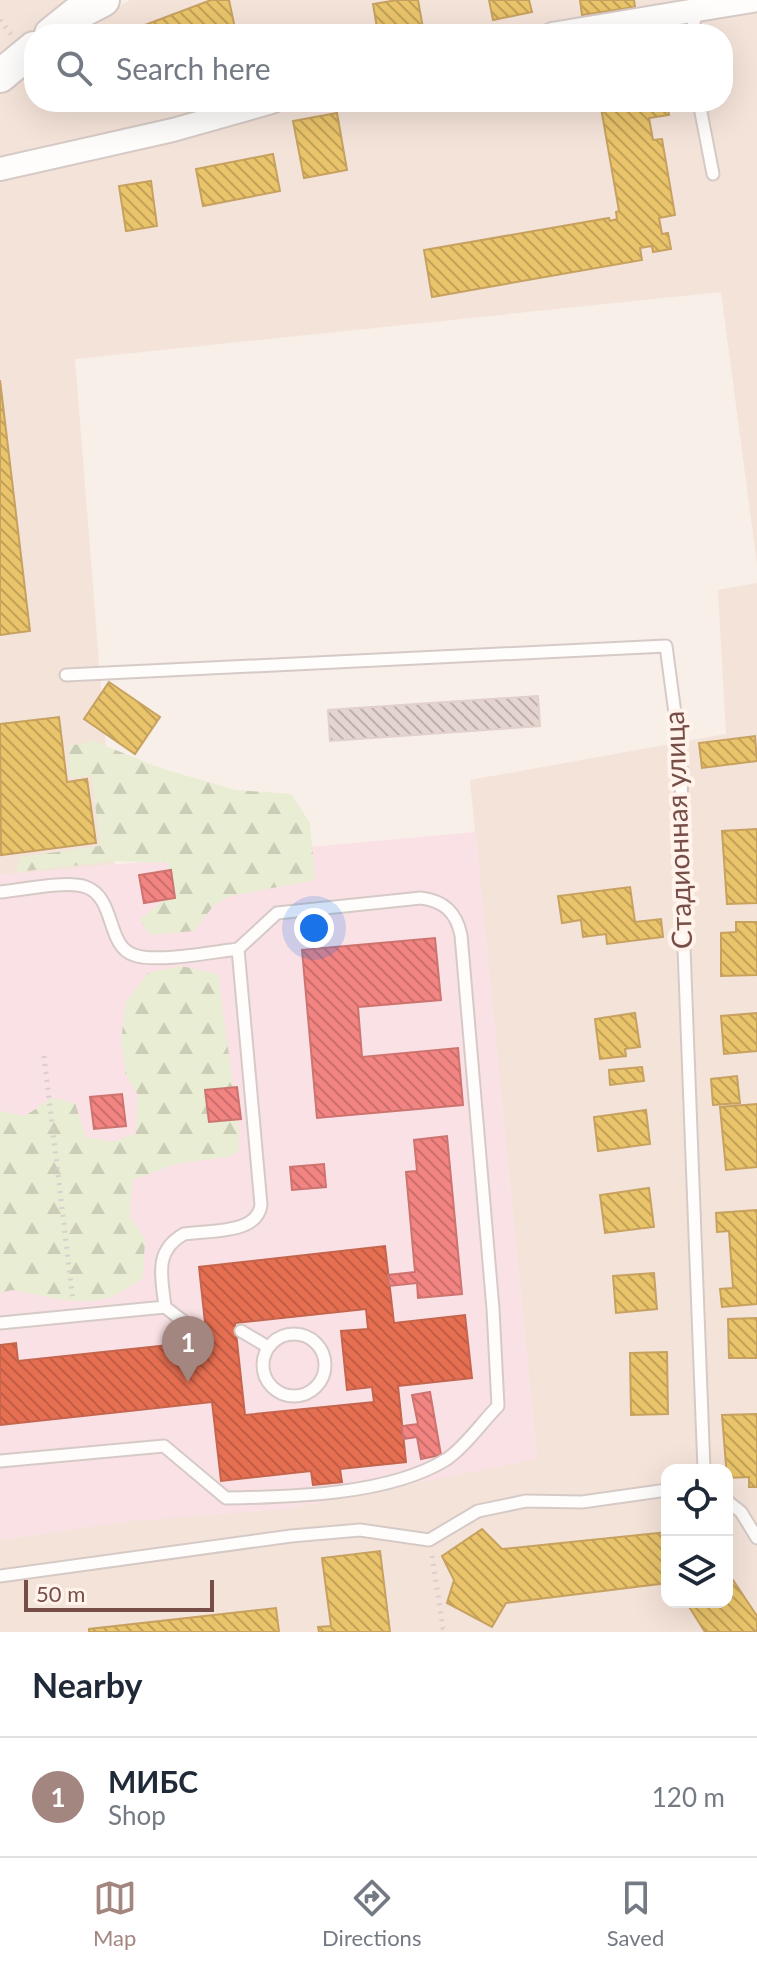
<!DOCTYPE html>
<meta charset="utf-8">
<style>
:root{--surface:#fff;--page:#f6f6f7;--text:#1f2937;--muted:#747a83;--line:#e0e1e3;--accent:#a48680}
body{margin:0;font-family:Lato,sans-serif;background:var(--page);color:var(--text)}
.controls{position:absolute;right:24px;bottom:24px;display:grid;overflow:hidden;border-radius:16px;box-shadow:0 8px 32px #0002}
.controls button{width:72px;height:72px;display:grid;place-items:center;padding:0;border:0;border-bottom:2px solid var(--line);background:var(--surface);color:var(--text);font:40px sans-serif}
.scale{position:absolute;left:24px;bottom:20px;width:190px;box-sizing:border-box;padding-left:8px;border:4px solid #774e47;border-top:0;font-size:22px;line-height:28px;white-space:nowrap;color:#774e47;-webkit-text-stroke:6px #fff3eb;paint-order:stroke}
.you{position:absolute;left:314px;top:928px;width:28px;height:28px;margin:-20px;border:6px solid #fff;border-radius:50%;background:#1a73e8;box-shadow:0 0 0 12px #1a73e833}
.badge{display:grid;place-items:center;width:52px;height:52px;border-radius:50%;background:var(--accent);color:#fff;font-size:26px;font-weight:700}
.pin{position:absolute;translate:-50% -66px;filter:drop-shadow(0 2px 4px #0008)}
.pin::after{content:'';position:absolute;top:42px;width:28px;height:24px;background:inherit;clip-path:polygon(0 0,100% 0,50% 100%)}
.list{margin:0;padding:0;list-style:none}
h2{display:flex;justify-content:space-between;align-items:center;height:104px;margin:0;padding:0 32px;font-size:34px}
h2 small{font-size:26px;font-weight:400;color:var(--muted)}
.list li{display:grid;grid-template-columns:52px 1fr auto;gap:24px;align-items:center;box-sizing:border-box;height:120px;padding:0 32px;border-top:2px solid var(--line)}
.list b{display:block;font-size:30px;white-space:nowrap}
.list p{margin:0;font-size:26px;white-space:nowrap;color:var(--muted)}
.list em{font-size:26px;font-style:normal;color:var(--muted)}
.icon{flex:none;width:44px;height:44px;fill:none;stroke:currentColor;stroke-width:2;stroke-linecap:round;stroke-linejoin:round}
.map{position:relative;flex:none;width:757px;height:1632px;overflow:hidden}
.search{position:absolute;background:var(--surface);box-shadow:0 8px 32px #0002;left:24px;right:24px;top:24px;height:88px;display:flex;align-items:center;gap:20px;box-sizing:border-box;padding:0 28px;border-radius:32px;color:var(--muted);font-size:30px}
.sheet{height:224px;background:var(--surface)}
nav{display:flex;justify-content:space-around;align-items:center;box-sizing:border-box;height:112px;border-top:2px solid var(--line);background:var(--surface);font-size:22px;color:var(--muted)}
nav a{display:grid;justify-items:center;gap:4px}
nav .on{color:var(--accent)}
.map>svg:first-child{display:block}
.residential{fill:#f4e3d9;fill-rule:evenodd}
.medical{fill:#fae1e5}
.forest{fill:url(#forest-firs)}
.homes{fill:url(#homes-back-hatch);stroke:#c7a160;stroke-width:2}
.shops{fill:url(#shops-back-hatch);stroke:#c5654e;stroke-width:2;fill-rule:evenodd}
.health{fill:url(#health-back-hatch);stroke:#cd7470;stroke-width:2}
.building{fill:url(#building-back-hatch);stroke:#e1d0cb;stroke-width:2}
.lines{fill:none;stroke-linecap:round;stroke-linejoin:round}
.lane-casing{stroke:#d6cac6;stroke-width:15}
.street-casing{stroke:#d6cac6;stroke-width:26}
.secondary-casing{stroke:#d7cac6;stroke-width:36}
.path{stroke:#dacfcb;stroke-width:5;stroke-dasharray:2 6;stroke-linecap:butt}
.lane{stroke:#fefdfc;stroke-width:11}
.street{stroke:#fefdfc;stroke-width:22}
.secondary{stroke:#fefdfc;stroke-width:32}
.labels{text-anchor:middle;stroke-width:8;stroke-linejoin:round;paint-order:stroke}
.street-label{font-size:28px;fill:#774e47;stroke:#fff3eb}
</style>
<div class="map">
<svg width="757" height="1632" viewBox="0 0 757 1632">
<defs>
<pattern id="forest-firs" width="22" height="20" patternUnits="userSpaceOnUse" patternTransform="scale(2)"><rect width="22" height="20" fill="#e8edd3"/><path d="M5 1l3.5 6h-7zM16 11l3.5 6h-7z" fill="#cbcdb6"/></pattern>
<pattern id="homes-back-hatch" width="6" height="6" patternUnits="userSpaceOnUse" patternTransform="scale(2)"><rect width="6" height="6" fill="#e9c46a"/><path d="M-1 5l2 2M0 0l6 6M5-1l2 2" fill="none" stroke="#c2a159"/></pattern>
<pattern id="shops-back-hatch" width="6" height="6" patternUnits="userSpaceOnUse" patternTransform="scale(2)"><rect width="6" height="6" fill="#e76f51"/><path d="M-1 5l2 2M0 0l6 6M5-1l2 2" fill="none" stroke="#c05d45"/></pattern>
<pattern id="health-back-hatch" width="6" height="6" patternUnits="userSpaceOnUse" patternTransform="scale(2)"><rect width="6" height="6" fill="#f28482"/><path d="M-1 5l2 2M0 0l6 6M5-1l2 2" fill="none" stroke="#c96e6c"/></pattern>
<pattern id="building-back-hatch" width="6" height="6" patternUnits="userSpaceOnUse" patternTransform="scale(2)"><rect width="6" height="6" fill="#e5d5d0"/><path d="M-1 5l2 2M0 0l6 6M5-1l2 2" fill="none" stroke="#beafab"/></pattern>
</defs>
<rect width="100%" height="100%" fill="#f8efe9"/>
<path class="residential" d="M 0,0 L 77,0 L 0,59 Z
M 130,0 L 757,0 L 757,564 L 721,292 L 75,359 L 115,865 L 0,875 L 0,92 L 34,64 L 34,102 L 723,102 L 723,34 L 72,34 Z
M 757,583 L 757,1632 L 0,1632 L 0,1540 L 537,1459 L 470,780 L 726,734 L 718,590 ZM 667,1470 L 727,1470 L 727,1602 L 667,1602 Z"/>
<path class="medical" d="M 476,832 L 537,1459 L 288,1509 L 133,1521 L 0,1540 L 0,875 Z"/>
<path class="forest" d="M 93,741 L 163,769 L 236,790 L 291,794 L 310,823 L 315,880 L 231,896 L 214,905 L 194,931 L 150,935 L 140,919 L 172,894 L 168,863 L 116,861 L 16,872 L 20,857 L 100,846 L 92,776 L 70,778 L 69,746 Z
M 181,966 L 218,974 L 239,1130 L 239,1151 L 228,1157 L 179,1163 L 132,1180 L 130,1217 L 145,1239 L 143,1278 C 131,1285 118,1296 105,1299 C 76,1306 40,1295 12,1290 L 0,1293 L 0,1111 L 25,1116 L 52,1098 L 75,1103 L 86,1137 L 113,1142 L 136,1133 L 138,1095 L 126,1075 L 121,1040 L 126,1002 L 148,973 Z"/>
<path class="homes" d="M 211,0 L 229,0 L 236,33 L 121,34 Z
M 397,0 L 418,0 L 423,28 L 378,34 L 373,4 Z
M 489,0 L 529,0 L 532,12 L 493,20 Z
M 580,0 L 634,0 L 635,7 L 582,15 Z
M 600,102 L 667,102 L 669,115 L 649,118 L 653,140 L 662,139 L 675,215 L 659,218 L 662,234 L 668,233 L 671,249 L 653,252 L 652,246 L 640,248 L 642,260 L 432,297 L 424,250 L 609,218 L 610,221 L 617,219 L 616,212 L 619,211 Z
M 337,113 L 347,170 L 304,178 L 293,121 Z
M 273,154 L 280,191 L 203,206 L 196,169 Z
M 151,181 L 157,226 L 126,231 L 119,186 Z
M 0,380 L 30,631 L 0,635 Z
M 109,682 L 160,717 L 135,754 L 84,719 Z
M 59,717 L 67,782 L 87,779 L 96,843 L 1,855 L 0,724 Z
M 755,736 L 757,761 L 702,768 L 699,743 Z
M 757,829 L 757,903 L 727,904 L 722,831 Z
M 630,887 L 635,922 L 661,919 L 663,937 L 607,944 L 606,934 L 583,937 L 581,920 L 562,923 L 558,896 Z
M 736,922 L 757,922 L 757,975 L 721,976 L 721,933 L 736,932 Z
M 635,1013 L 640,1047 L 625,1049 L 626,1056 L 600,1059 L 595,1019 Z
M 757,1013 L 757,1051 L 724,1054 L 721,1016 Z
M 642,1067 L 644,1081 L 610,1085 L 609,1070 Z
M 737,1076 L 740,1103 L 713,1105 L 711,1079 Z
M 757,1104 L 757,1167 L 726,1170 L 720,1107 Z
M 646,1110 L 650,1144 L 598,1151 L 594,1117 Z
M 649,1188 L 654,1227 L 605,1233 L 600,1195 Z
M 757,1210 L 757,1304 L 722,1307 L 720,1289 L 733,1288 L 729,1231 L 717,1232 L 716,1213 Z
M 654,1273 L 657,1309 L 616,1313 L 613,1276 Z
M 757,1318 L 757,1358 L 729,1358 L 728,1319 Z
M 667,1352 L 668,1414 L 631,1415 L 630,1353 Z
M 757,1414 L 757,1487 L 749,1487 L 749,1477 L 727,1478 L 722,1415 Z
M 482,1529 L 502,1549 L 667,1532 L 667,1583 L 506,1603 L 492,1627 L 447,1603 L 454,1580 L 442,1556 Z
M 380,1551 L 390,1632 L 319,1632 L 318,1627 L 331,1626 L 322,1558 Z
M 727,1571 L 757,1616 L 757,1632 L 705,1632 L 686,1602 L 727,1602 Z
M 276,1608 L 279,1632 L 89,1632 L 89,1629 Z"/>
<path class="shops" d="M 385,1246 L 394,1323 L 465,1315 L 472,1378 L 398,1386 L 406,1462 L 340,1469 L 342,1482 L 313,1485 L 311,1471 L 221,1481 L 212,1402 L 0,1425 L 0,1345 L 16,1343 L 18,1361 L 207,1341 L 199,1267 ZM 366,1309 L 368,1329 L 341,1331 L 347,1390 L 372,1387 L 374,1402 L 245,1415 L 235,1323 Z"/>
<path class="health" d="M 171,870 L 175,898 L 144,903 L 139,875 Z
M 435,938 L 441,1000 L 358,1007 L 362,1057 L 458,1048 L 463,1105 L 317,1118 L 302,950 Z
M 237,1087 L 241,1119 L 209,1122 L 205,1090 Z
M 122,1094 L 126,1126 L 94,1129 L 90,1097 Z
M 447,1136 L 462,1294 L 418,1298 L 417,1283 L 389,1286 L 388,1275 L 415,1272 L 406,1172 L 417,1171 L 414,1140 Z
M 324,1164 L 326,1187 L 292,1190 L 290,1167 Z
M 430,1392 L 441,1455 L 421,1459 L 417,1437 L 403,1439 L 402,1426 L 418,1424 L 412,1395 Z"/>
<path class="building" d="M 538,696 L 540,726 L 330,741 L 328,710 Z"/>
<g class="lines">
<g class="lane-casing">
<path id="lane" d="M 691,34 L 697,11
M 699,102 L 713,174
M 66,675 L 666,646 L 681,758 L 683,922 L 704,1470
M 0,892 C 22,890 66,880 86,887 C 116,898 106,946 134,955 C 156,963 213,952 238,949
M 165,1307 L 201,1335
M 0,1323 L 165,1307 C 162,1278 153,1251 184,1234 C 207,1230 257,1235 261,1205 L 238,949 L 277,913 L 421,898 C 444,901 456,912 461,935 L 493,1309 L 498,1406 C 482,1422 466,1446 447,1459 C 390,1495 291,1497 226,1498 L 164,1446 L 0,1461
M 241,1331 L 268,1347
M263 1365a31 31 0 1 1 62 0a31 31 0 1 1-62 0Z
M 727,1501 L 741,1512 L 757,1538
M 0,1576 L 291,1536 L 360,1530 L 429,1540 L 478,1511 L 526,1501 L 582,1502 L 667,1490"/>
</g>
<g class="street-casing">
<path id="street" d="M 552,34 L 757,0
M 0,169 L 173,130 L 272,102"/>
</g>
<g class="secondary-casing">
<path id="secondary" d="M 51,34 L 76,14 L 103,0
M 0,76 L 34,48"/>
</g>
<path class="path" d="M 0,20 L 11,34
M 44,1056 L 73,1301
M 432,1556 L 443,1628 L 447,1632"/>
<use href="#lane" class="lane"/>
<use href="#street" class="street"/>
<use href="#secondary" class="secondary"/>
</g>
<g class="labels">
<g class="street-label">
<text transform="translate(678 830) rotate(-92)" y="10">Стадионная улица</text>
</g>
</g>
</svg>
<div class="controls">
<button><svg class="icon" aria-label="locate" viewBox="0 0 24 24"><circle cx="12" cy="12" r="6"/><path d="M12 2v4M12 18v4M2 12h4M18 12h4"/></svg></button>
<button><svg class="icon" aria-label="layers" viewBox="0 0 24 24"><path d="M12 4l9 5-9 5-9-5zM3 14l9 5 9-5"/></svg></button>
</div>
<div class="scale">50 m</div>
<div class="you"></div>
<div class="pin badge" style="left:188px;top:1382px">1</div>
<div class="search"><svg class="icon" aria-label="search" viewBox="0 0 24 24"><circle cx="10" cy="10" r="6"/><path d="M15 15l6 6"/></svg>Search here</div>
</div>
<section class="sheet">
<h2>Nearby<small></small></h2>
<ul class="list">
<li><span class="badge">1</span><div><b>МИБС</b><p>Shop</p></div><em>120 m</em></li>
</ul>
</section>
<nav>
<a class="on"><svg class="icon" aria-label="map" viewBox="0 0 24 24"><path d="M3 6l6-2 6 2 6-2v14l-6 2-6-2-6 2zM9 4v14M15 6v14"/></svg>Map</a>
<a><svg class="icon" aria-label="directions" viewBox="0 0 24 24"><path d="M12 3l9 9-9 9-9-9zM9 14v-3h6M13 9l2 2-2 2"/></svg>Directions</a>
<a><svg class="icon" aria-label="saved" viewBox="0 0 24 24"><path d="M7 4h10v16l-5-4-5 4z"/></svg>Saved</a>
</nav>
